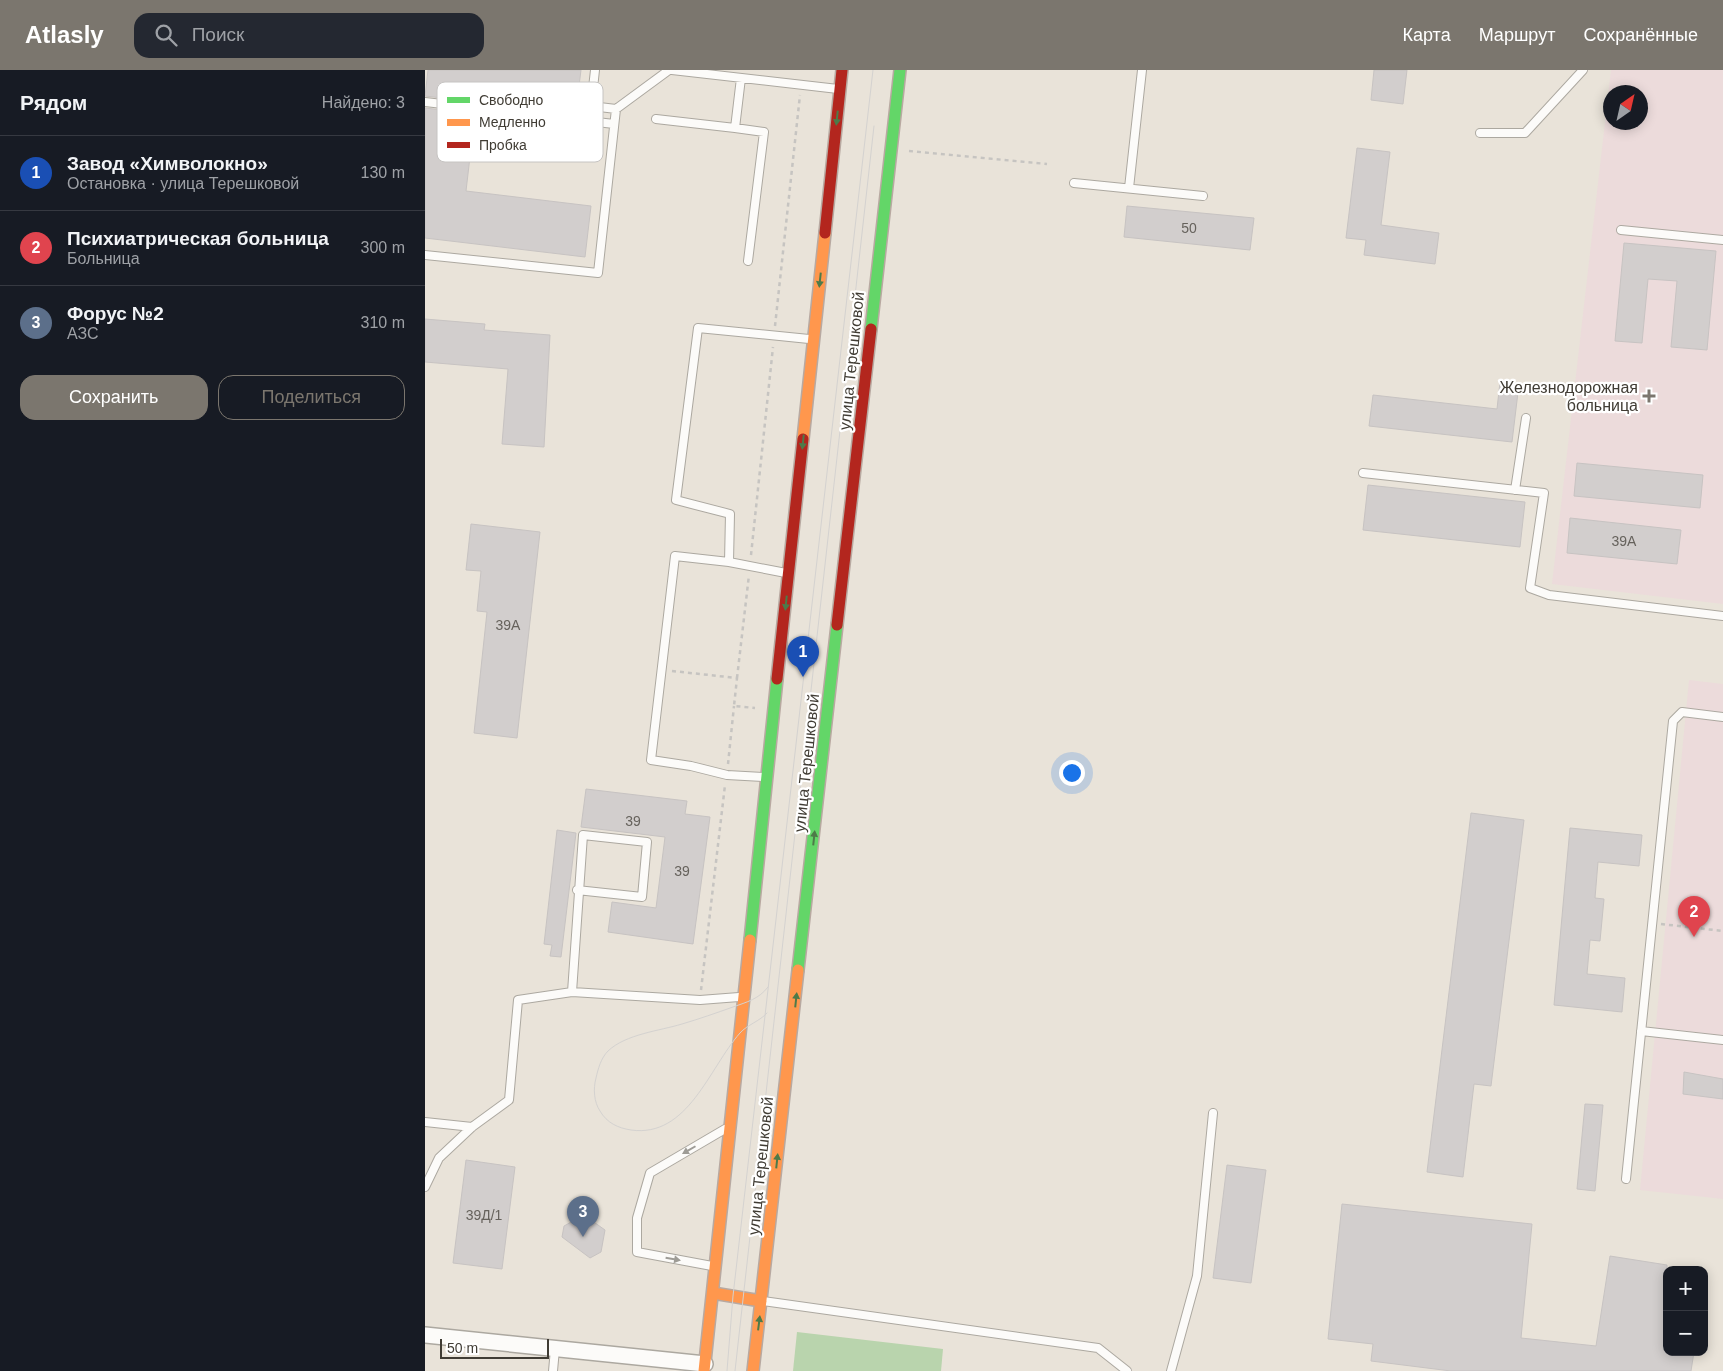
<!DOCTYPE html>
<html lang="ru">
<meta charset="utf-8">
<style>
:root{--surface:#171b24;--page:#242831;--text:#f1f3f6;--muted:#9ea1a6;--line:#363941;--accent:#7b766e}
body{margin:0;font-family:Helvetica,sans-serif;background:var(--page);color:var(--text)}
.controls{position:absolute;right:15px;bottom:15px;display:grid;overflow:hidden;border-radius:10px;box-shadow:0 2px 12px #0003}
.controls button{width:45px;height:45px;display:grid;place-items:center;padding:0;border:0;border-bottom:1px solid var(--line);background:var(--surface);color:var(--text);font:25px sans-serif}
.compass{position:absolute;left:1178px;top:15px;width:45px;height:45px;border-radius:50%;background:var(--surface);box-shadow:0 2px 12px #0003;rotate:34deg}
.scale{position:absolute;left:15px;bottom:12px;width:109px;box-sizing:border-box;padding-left:5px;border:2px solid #403c34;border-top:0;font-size:14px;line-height:18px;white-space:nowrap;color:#403c34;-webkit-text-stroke:4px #fff;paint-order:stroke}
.you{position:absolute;left:646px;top:702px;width:18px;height:18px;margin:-12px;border:4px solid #fff;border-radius:50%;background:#1a73e8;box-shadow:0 0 0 8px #1a73e833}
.badge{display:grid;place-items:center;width:32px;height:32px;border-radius:50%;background:var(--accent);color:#fff;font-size:16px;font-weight:700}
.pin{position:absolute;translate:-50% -41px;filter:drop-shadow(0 1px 2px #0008)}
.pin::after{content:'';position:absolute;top:26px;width:18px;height:15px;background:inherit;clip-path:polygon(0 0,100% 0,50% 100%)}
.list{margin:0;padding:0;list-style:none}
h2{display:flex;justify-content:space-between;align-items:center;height:65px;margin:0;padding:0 20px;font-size:21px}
h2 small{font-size:16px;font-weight:400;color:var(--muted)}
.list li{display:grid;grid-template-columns:32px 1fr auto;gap:15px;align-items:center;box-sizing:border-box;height:75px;padding:0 20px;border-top:1px solid var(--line)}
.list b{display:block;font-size:19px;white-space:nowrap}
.list p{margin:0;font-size:16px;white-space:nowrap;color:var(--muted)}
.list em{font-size:16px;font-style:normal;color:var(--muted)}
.actions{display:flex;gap:10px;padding:15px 20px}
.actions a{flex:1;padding:11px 0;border:1px solid var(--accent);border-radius:15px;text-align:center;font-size:18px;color:var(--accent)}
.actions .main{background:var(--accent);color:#fff}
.icon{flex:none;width:28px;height:28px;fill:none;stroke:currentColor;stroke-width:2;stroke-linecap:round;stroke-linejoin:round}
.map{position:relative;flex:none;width:1298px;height:1301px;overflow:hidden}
header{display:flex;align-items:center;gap:30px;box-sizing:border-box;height:70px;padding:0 25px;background:var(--accent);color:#fff}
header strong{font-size:24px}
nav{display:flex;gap:28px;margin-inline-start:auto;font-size:18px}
.search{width:350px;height:45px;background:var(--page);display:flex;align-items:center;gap:12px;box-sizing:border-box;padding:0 18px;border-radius:15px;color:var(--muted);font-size:19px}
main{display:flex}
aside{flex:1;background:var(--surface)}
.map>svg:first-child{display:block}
.medical{fill:#ecdbdb;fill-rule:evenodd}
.forest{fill:#b9d4ad}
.building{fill:#d2cecd;stroke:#c7c3c2}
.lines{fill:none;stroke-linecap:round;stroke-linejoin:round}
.lane-casing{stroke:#aca8a0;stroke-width:10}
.street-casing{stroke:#aca8a0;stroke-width:18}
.fast-casing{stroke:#b8a9a1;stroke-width:14}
.slow-casing{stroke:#b8a9a1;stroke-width:14}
.jam-casing{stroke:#b8a9a1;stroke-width:14}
.path{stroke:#c6c4c1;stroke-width:2.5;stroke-dasharray:4 4;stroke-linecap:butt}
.lane{stroke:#fcfbf9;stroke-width:8}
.street{stroke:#fcfbf9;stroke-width:15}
.fast{stroke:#63d668;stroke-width:11}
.slow{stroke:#ff974d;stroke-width:11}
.jam{stroke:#b3261e;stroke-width:11}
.tram{stroke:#d4d2d0;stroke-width:1}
.oneway{fill:#4e7a49}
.oneway2{fill:#9e9c96}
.poi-dot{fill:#7b766e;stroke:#fff;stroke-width:2}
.labels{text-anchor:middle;stroke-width:4.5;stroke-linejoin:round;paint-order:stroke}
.number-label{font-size:14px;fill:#66625c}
.street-label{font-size:16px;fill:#403c34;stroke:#fff}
.poi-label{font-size:16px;fill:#403c34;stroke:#fff;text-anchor:end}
.key{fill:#fff;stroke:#c6c4c2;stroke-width:1}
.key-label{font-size:14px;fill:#403c34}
</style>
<header>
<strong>Atlasly</strong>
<div class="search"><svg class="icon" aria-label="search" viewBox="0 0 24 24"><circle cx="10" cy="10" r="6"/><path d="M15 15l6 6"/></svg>Поиск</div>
<nav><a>Карта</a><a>Маршрут</a><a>Сохранённые</a></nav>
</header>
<main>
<aside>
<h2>Рядом<small>Найдено: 3</small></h2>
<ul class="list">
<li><span class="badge" style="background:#1a4fb4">1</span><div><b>Завод «Химволокно»</b><p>Остановка · улица Терешковой</p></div><em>130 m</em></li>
<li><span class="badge" style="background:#e0444e">2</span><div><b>Психиатрическая больница</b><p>Больница</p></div><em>300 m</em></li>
<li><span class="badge" style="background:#5c6f8a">3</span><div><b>Форус №2</b><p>АЗС</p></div><em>310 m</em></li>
</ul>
<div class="actions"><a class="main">Сохранить</a><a>Поделиться</a></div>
</aside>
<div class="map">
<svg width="1298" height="1301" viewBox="0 0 1298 1301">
<rect width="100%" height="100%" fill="#e9e3d9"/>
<path class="medical" d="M 1186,0 L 1298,0 L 1298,534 L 1127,514 ZM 1186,22 L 1216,22 L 1216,52 L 1186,52 Z
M 1264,610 L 1298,614 L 1298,1129 L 1215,1120 Z"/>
<path class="forest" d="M 372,1262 L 518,1279 L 516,1301 L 368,1301 Z"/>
<path class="building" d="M 3,0 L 156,0 L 151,40 L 52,29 L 51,32 L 0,26 Z
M 949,0 L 982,0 L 978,34 L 946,30 Z
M 0,38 L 50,44 L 41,121 L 166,136 L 160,187 L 0,168 Z
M 932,78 L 965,82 L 956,155 L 1014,163 L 1010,194 L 939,185 L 941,170 L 921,168 Z
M 702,136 L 829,148 L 825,180 L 699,167 Z
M 1199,173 L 1291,181 L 1282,280 L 1246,277 L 1252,211 L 1223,209 L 1217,273 L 1190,271 Z
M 0,249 L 60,254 L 59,260 L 125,265 L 119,377 L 77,374 L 83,299 L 0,292 Z
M 1075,312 L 1094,314 L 1087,372 L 944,356 L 948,325 L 1072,339 Z
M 1152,393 L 1278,405 L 1275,438 L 1149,426 Z
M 943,415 L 1100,432 L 1095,477 L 938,460 Z
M 1145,448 L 1256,460 L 1252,494 L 1142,483 Z
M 46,454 L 115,462 L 92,668 L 49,663 L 62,542 L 52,541 L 56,501 L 41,500 Z
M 161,719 L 262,731 L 260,744 L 285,747 L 268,874 L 183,862 L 187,832 L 231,838 L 240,767 L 156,757 Z
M 1046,743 L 1099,750 L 1066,1016 L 1049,1014 L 1038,1107 L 1002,1102 Z
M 1145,758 L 1217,765 L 1214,796 L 1173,792 L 1170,828 L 1179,829 L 1175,871 L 1165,870 L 1162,904 L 1200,908 L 1197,942 L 1129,935 Z
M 132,760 L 151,763 L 136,887 L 125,886 L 127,875 L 119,874 Z
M 1259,1002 L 1298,1009 L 1298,1029 L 1258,1024 Z
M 1160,1034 L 1178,1035 L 1170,1121 L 1152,1119 Z
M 41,1090 L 90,1097 L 77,1199 L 28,1193 Z
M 802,1095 L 841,1100 L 826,1213 L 788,1208 Z
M 917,1134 L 1107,1154 L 1096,1268 L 1171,1276 L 1185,1186 L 1242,1195 L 1242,1282 L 1269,1282 L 1266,1301 L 1026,1301 L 946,1291 L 948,1274 L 903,1269 Z
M 159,1145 L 180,1160 L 176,1182 L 165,1188 L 137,1167 L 139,1156 Z"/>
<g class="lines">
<g class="lane-casing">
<path id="lane" d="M 170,0 L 166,36 L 191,39 L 244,0
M 247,0 L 413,19
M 316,8 L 310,58 L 339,62 L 323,191
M 0,32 L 189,54
M 231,49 L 310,58
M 1055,63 L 1100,63 L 1158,0
M 649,113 L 778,126
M 704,118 L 717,0
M 1196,160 L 1298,170
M 0,185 L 173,203 L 191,39
M 938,403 L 1119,423 L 1105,518 L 1124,525 L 1298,546
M 1090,420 L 1101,348
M 304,492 L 250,486 L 226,690 L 266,696 L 302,705 L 338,707
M 361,503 L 304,492 L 305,444 L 251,430 L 273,258 L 384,269
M 147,922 L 158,765 L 222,772 L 217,827 L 152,820
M 1216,961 L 1298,970
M 0,1052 L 47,1057
M 1201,1109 L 1248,651 L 1257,642 L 1298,647
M 0,1117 L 14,1088 L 47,1057 L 84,1030 L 93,930 L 147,922 L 275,930 L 314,927
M 287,1196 L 212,1182 L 212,1148 L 225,1103 L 300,1059
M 338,1231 L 673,1278 L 702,1301
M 128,1301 L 130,1279
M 746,1301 L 772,1206 L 788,1043"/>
</g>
<g class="street-casing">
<path id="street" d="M 0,1265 L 280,1294"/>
</g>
<g class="fast-casing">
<path id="fast" d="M 446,259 L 475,0
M 325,870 L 352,609
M 373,900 L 412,555"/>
</g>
<g class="slow-casing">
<path id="slow" d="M 378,369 L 400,163
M 288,1223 L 336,1231
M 279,1301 L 325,870
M 328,1301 L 373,900"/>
</g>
<g class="jam-casing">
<path id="jam" d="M 400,163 L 417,0
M 412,555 L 446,259
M 352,609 L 378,369"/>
</g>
<path class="path" d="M 484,81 L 622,94
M 350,256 L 375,25
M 326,485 L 348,277
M 247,601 L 312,608 L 309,636 L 330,638
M 312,608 L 324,505
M 303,694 L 309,636
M 1236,854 L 1298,861
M 276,920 L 300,715"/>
<use href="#lane" class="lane"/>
<use href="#street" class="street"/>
<use href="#fast" class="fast"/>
<use href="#slow" class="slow"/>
<use href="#jam" class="jam"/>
<path class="tram" d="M 342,943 C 335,951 322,955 315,963 C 284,998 263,1068 206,1060 C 193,1058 182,1053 175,1041 C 169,1032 168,1019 171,1008 C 173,999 176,988 183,981 C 201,964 234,961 257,954 C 274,949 291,943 308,937 C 322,932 334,929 343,917
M 302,1301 L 308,1226 L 448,0
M 310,1301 L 449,56"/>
</g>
<defs><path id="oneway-solid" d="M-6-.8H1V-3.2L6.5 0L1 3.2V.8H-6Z" transform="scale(1.25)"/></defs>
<g class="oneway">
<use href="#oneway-solid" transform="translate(412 48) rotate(96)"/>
<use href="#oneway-solid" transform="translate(395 210) rotate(96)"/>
<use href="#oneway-solid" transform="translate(378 372) rotate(96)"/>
<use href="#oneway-solid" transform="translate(361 533) rotate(96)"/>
<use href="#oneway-solid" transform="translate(389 768) rotate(-84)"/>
<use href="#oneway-solid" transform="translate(371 930) rotate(-84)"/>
<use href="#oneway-solid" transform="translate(352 1091) rotate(-84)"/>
<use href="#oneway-solid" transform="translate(334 1253) rotate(-83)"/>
</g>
<g class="oneway2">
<use href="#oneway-solid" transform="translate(264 1080) rotate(150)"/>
<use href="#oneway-solid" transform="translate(248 1189) rotate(10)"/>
</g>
<path class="poi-dot" d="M1221.5 318.5h5v5h5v5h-5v5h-5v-5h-5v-5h5z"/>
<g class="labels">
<g class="number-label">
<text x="764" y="163">50</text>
<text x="1199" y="476">39А</text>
<text x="83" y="560">39А</text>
<text x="208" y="756">39</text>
<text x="257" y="806">39</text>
<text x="59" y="1150">39Д/1</text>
</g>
<g class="street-label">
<text transform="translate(426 291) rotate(-84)" y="6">улица Терешковой</text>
<text transform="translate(381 693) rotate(-84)" y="6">улица Терешковой</text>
<text transform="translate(335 1096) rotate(-84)" y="6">улица Терешковой</text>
</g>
<g class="poi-label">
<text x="1213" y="323">Железнодорожная<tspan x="1213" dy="18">больница</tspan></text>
</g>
</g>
<rect x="12" y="12" width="166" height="80" rx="8" class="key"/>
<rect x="22" y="27" width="23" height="6" fill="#63d668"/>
<rect x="22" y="49" width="23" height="7" fill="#ff974d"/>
<rect x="22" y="72" width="23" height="6" fill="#b3261e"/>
<g class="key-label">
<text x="54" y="35">Свободно</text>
<text x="54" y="57">Медленно</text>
<text x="54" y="80">Пробка</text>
</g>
</svg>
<div class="controls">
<button>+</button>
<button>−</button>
</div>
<svg class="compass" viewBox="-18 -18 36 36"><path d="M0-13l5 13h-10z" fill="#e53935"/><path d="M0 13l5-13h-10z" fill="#9ea1a6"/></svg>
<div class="scale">50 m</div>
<div class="you"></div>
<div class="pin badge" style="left:378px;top:607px;background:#1a4fb4">1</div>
<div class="pin badge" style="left:1269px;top:867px;background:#e0444e">2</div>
<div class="pin badge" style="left:158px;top:1167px;background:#5c6f8a">3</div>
</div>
</main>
